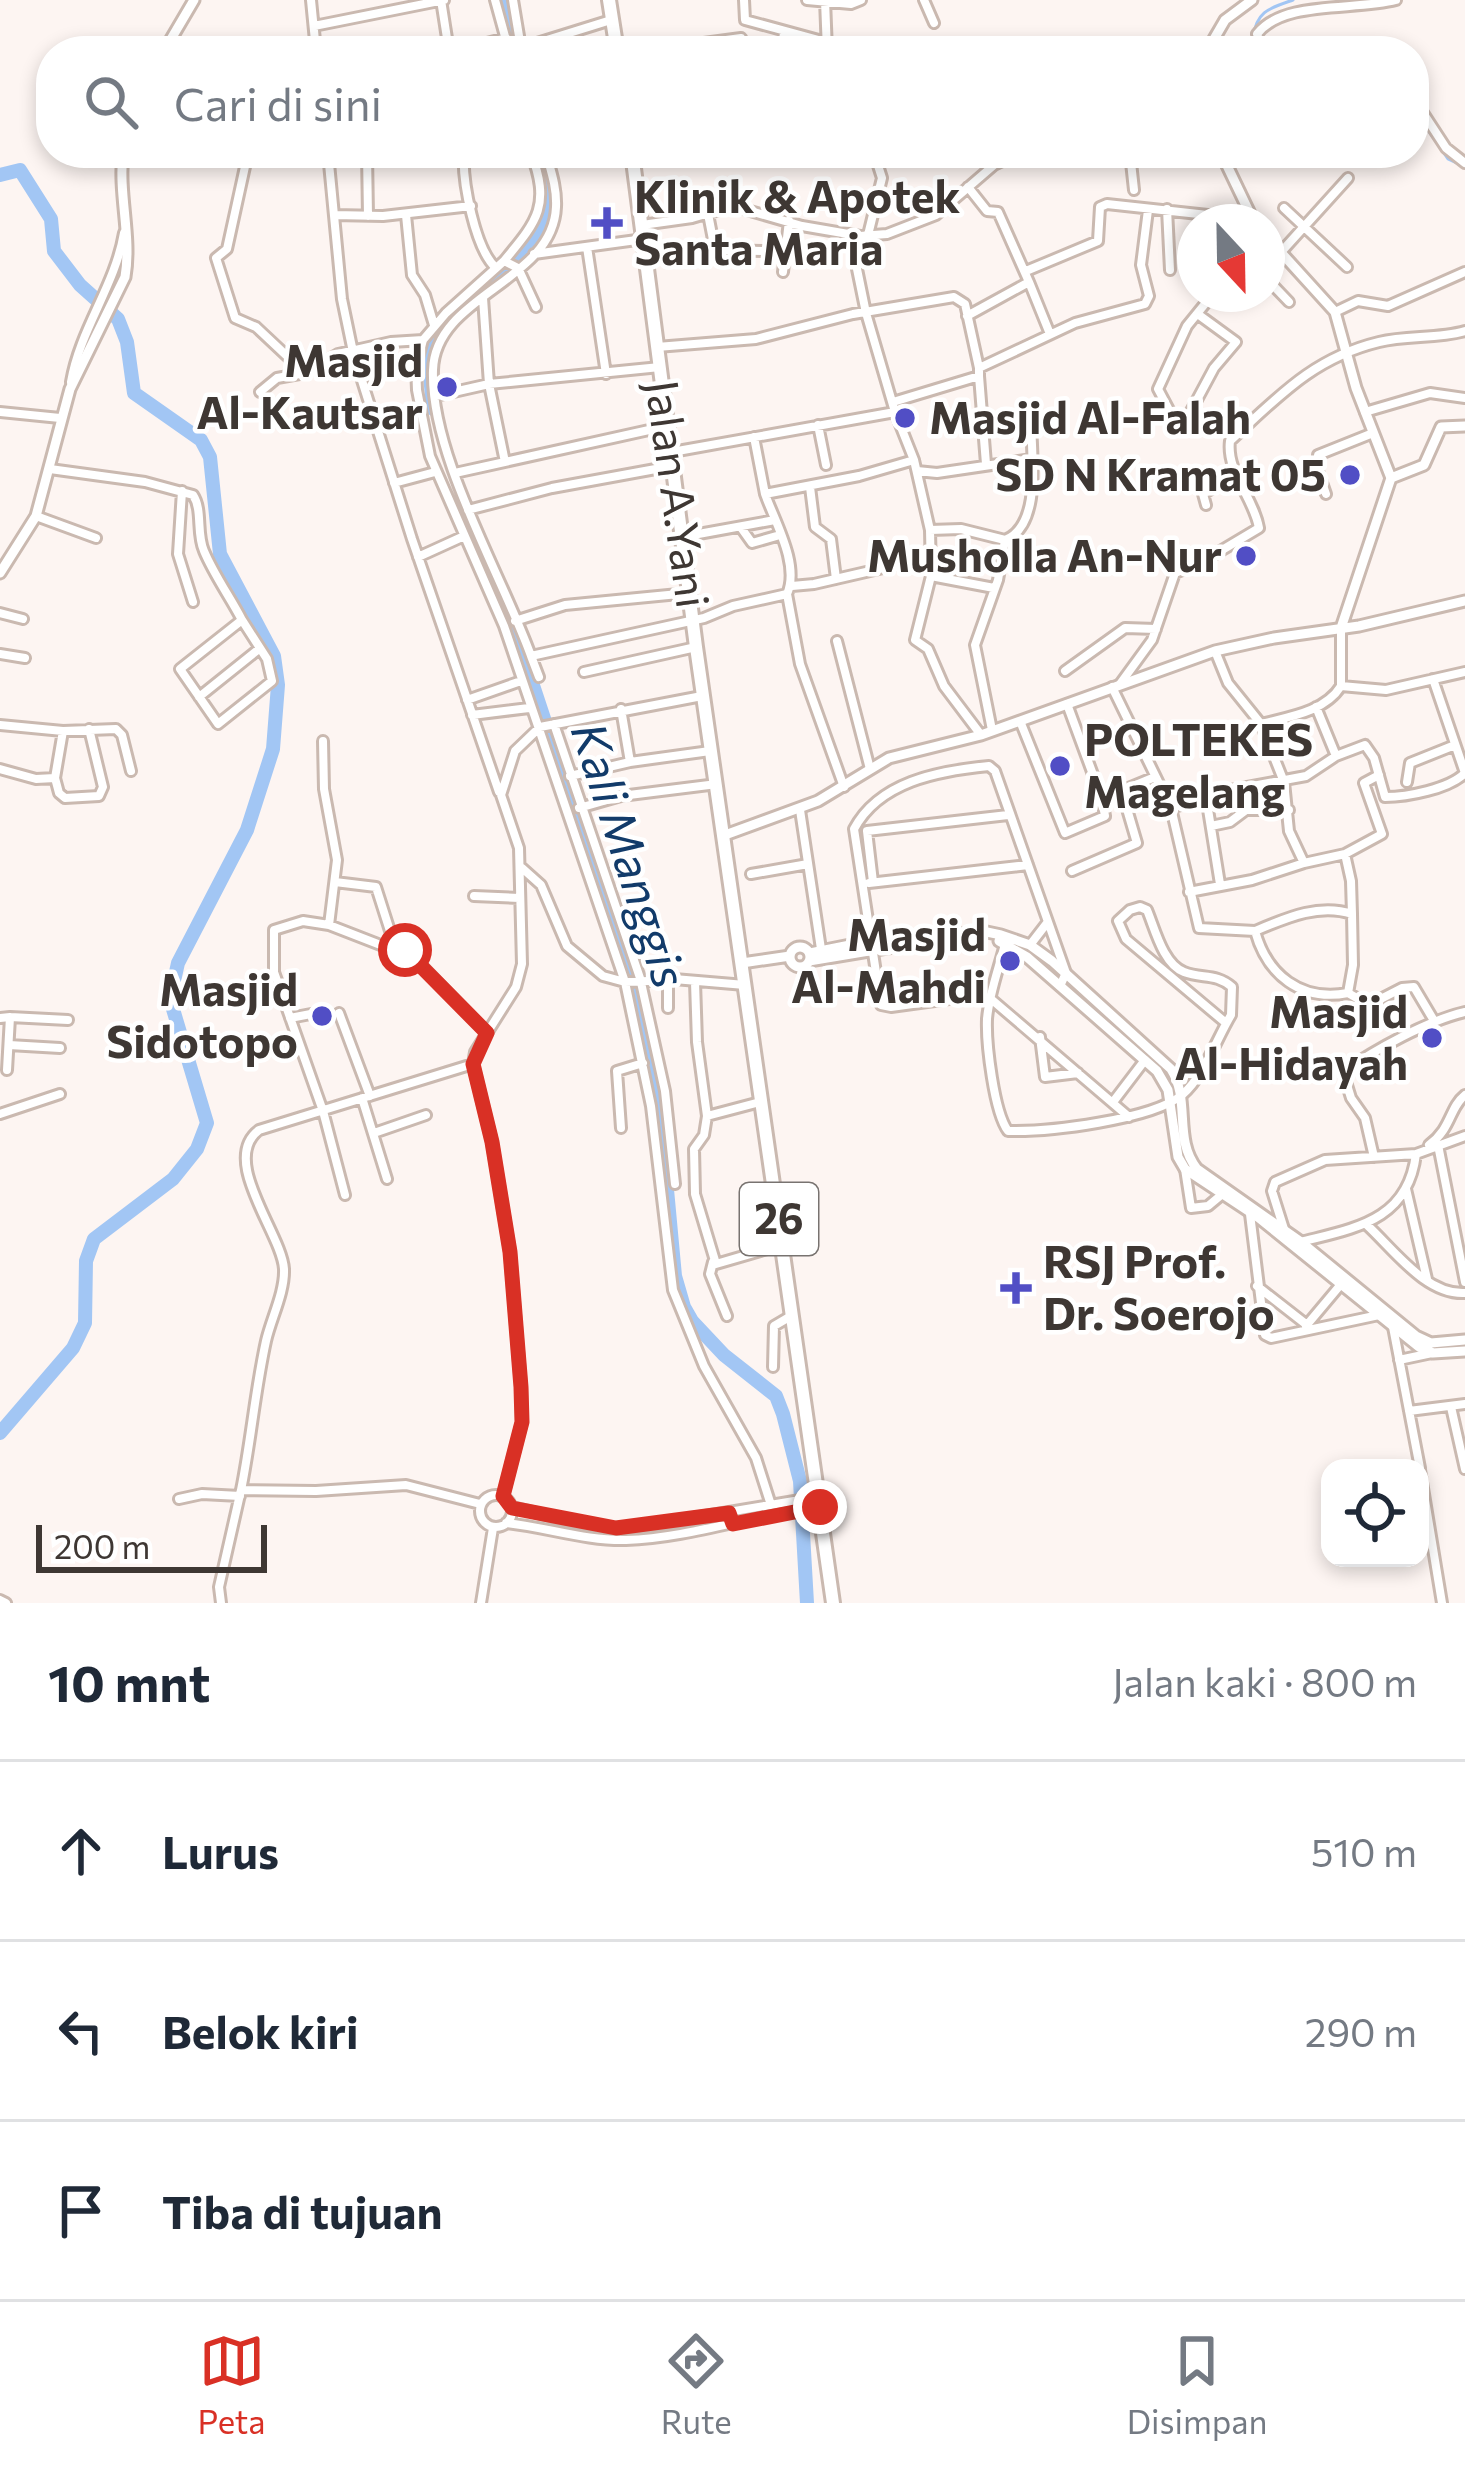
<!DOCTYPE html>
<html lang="id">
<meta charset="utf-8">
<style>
:root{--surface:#fff;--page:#f6f6f7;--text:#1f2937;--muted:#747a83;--line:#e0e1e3;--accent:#d93025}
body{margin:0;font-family:Commissioner,sans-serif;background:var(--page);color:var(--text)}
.controls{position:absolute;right:36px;bottom:36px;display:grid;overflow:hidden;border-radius:24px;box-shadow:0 6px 18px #0003}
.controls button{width:108px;height:108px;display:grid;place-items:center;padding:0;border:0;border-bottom:3px solid var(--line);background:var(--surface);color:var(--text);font:60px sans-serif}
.compass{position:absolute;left:1177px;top:204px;width:108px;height:108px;border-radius:50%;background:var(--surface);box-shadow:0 6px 18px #0003;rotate:158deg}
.scale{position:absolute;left:36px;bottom:30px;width:231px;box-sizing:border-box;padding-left:12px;border:6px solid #3e3733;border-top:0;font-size:33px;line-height:42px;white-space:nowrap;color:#3e3733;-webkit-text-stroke:9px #fff;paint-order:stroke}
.stop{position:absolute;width:36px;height:36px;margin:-27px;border:9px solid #d93025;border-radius:50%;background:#fff}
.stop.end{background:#d93025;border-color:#fff;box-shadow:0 3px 12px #0008}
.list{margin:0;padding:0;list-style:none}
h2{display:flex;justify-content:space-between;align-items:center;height:156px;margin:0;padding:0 48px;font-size:51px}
h2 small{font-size:39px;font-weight:400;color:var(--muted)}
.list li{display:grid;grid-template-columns:78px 1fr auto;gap:36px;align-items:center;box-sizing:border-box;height:180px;padding:0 48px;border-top:3px solid var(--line)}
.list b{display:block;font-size:45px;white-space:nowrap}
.list em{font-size:39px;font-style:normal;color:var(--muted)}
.icon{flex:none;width:66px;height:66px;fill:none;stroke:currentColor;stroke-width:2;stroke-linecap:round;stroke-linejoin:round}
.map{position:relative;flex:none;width:1465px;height:1603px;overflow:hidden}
.search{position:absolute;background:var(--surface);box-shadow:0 6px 18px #0003;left:36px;right:36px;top:36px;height:132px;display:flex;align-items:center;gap:30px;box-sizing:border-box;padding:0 42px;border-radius:48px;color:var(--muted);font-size:45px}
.sheet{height:696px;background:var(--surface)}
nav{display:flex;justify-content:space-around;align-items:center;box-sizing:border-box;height:168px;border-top:3px solid var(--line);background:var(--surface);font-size:33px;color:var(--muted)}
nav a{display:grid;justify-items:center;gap:6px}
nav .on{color:var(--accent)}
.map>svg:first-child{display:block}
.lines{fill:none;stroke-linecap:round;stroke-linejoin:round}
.stream{stroke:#a2c6f4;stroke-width:3}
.river{stroke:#a2c6f4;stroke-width:14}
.minor-casing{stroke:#cab9b0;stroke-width:14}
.tertiary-casing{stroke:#cab9b0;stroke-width:15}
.trunk-casing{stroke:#cab9b0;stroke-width:18}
.minor{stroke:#fff;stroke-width:8}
.tertiary{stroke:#fff;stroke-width:9}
.trunk{stroke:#fff;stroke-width:12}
.route{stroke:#d93025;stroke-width:15}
.poi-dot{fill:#514ec5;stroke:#fff;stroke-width:4.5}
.labels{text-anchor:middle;stroke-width:9;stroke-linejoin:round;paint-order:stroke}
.shield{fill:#fff;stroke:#787370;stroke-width:3}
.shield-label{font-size:42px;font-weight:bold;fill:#3e3733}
.poi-label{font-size:45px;font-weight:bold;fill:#3e3733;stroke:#fff;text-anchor:end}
.street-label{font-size:45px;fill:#3e3733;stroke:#fff}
.water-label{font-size:48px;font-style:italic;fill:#123b6a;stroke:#fff}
</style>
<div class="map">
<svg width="1465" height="1603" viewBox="0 0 1465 1603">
<rect width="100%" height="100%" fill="#fdf5f2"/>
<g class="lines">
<path class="stream" d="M 1262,51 L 1253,38 C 1256,11 1270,8 1293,0
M 1414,110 L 1448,159 L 1465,167"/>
<path class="river" d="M 508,0 L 518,51
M 0,175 L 20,170 L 51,219 L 54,251 L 80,285 L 118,319 L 127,342 L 134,393 L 201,440 L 210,457 L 220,554 L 274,656 L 278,685 L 273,749 L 247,830 L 178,963 L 170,999 L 207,1123 L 197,1149 L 173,1179 L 94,1239 L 86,1261 L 85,1323 L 73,1348 L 0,1433
M 433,409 L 429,363 L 434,332 L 531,244 L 552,209 L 542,153
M 486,560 L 515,631 L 636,996 L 659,1103 L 675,1276 L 684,1307 L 692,1321 L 724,1355 L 776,1396 L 783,1414 L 800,1481 L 807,1603"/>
<g class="minor-casing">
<path id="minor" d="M 311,0 L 316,51
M 441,0 L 449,51
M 495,0 L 509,51
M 513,0 L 521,48 L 611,20
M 744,0 L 745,20 L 826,42
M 807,0 L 851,4 L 861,0
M 825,0 L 827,51
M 924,0 L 934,23
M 314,26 L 444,0
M 169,42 L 187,51
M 456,51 L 506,38
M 644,51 L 741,38
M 782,51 L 784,32
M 1274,51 L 1261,45 L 1257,34 C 1283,0 1354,11 1396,0
M 1414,99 L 1446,148 L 1465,163
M 248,153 L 227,249 L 216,258 L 235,318 L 256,327 L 305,373
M 328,153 L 342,299 L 353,352 L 412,539 L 499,792
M 367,153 L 368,216
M 464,153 C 462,181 475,249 496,268
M 546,153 C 551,171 557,188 556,207 C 553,282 435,295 433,370 C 430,455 502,575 531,656 L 704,618 L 733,606 L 787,594 C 800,565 775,522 765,494
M 1130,153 L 1134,190
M 368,159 L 403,153
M 1284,208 L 1347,267
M 1167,209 L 1170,270
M 708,214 L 715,250 L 763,251
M 334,215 L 383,216 L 471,206
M 406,215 L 412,275 L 425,295 L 434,325
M 642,225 L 692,218 L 733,206 L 802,226 L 860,236 L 887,234 L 936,215 L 994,165 L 1019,153
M 868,235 L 882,178 L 874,153
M 860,236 L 857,269 L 866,313 L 895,412 L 914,460 L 930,530 L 931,576 L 915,640 L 928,649 L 944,686 L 981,735
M 587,247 L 606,374
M 1282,251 L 1348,178
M 534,254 L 644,239
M 504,261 C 537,221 551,206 531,153
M 1026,271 L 1098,241 L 1100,207 L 1107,204 L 1226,217
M 783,272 L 789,221
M 1267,279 L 1289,302
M 1029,282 L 1050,334
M 483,298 L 489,384 L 505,462
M 1335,312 L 1358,301 L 1388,306 L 1465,272
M 1199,315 L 1236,342 L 1214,368 L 1184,424 L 1177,425 L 1158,389 L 1187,326 L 1213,294
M 967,316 L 1029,282 L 998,212 L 987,211 L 968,187
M 423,340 L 416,365 L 417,390 L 430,456 L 504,626 L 625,982 L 651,1106 L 673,1290 L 704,1366 L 756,1458 L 771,1505
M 657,347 L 756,339 L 853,314 L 954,297 L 965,304 L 979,368
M 979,376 L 986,464
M 71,382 C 80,329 115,286 124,233
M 260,392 L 277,378 L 305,373 L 338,354 L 391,342 L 423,340 L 446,313 L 504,261 L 518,268 L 536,307
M 436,396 L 489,384 L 660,367
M 893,402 L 979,376 L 979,368 L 1075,323 L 1145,304 L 1149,296 L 1141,265 L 1148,210
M 0,412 L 60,418
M 1365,412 L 1430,393 L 1465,398
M 818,425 L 826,465
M 754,437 L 765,494 L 859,476 L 914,460
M 672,452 L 895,412
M 50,469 L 145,482 L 193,495 C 203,510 196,533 204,551 C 214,575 230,597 242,620
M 917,471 L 937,473 L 1032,459
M 455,473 L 667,426
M 394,483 L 435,472
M 810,487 L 815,527 L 831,539 L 836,579
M 182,491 L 178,554 L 193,602
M 1326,494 L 1318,471 L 1318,455 L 1373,433
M 1206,505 L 1203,494 L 1235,474
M 468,510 L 552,488 L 672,466
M 36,516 L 96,538
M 742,529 L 752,543 L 780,535
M 930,530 L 961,529 L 1005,540
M 682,537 L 775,520
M 418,557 L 462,537
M 931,576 L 994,588
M 792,586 L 814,584 L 931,557
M 787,594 L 800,664 L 844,787
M 0,613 L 23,619
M 242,620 L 267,659 L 272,681 L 218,724 L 180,669 Z
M 515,621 L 565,605 L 689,593
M 837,641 L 870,769
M 1215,651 L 1228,683 L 1261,724 L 1284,782 L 1289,831 L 1304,863 L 1345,854 L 1351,881 L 1352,914
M 0,654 L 25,658
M 531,656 L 539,677
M 1065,671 L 1125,628 L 1156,629
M 584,672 L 696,647
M 1120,684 L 1152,640 L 1175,573 L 1202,562 L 1259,528 C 1254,498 1226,472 1230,441 C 1278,397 1313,358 1379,342 C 1407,335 1437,339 1465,331
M 1341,686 L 1341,628
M 1112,687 L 1171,808 L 1199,928 L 1255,931 C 1267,975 1301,1002 1348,993 L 1369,1005 L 1402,988 L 1414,987 L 1433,1019
M 199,697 L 259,649
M 467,700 L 521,681
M 1067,704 L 1102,799 L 1155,777
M 1316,707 L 1336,756 L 1365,745 L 1374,758 L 1385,797 C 1407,797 1449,789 1465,773 L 1433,679
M 621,709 L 630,762
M 472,715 L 529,708
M 1020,721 L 1065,833 L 1105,816 L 1102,799
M 554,724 L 640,978 L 665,1091 L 675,1184
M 1261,724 C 1288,717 1325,712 1341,686 L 1386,690 L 1465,672
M 0,725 L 63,731 L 116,729 L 122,735 L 131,771
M 992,730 L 975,645 L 998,580 L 1005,540 C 1043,525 1031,453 1031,419
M 323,741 L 324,789 L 337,860 L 329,925
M 0,769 L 36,779 L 55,778 L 59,793 L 65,798 L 99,796 L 103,787 L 89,729
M 570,776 L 630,762 L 710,751
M 55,778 L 63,731
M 1407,782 L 1410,763 L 1455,745
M 1231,790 L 1306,776 L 1336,756
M 1206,797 L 1220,884
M 579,808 L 621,796 L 717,784
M 1171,808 L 1212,795
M 800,810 L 821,949
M 1211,826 L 1230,822 L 1246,810 L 1289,810
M 1345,854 L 1382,834 L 1364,783 L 1379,775
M 522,868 L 541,885 L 567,946 L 603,976 L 625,982 L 671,980
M 1072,871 L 1137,843 L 1122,792
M 751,874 L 808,864
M 335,882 L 376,887 L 390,931 L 413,957
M 873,882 L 867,831 L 1008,815
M 869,883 L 1028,865
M 1189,892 L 1252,880 L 1304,863
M 474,896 L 519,898
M 1255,931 C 1286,918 1319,903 1352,914 L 1353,965 L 1348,993
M 1005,944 C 999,968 989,994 987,1019 C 986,1044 994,1112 1008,1131 C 1048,1132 1151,1120 1182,1095 C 1204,1076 1216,1040 1231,1015 L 1232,987 C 1216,973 1202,979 1184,972 C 1163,964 1155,929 1147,910 L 1140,907 L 1130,910 L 1118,921 L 1126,939 L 1226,1023
M 1030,945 L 1047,923
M 695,982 L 697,1042 L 707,1116
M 1060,986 L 1066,973 L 995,771 L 989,766 C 937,771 879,782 854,829 L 881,1005 L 891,1007 L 978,995 L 991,999 L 1129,1117
M 668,1008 L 668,984 L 674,979 L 745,985
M 339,1013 L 370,1096
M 10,1017 L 68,1020
M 0,1018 L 10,1017 L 7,1070
M 290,1018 L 316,1013
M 1040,1037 L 1045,1077 L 1078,1073
M 9,1045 L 60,1048
M 473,1064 L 259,1130 C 219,1160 282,1234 284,1269 C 285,1292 271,1319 266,1341 C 255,1391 251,1441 241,1490 L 316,1491 L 406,1485 L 480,1504
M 362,1098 L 387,1179
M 760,1102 L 707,1116 L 704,1135 L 694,1149 L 695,1194 L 716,1264 L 781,1245
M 1113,1102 L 1145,1060
M 0,1114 L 60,1094
M 621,1128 L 617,1071 L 643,1063
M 374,1133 L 426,1115
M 1429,1145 C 1452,1128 1449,1108 1465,1095
M 1438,1145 L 1465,1282
M 1374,1157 L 1365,1118 L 1351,1098 L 1343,1072 C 1376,1049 1427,1021 1465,1012
M 1185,1169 L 1191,1208 L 1208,1206 L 1226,1191
M 1406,1189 L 1427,1279
M 345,1195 L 323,1111 L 274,972 L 274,930 L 303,921 L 329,925 L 414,958 L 487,1033
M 1249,1206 L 1265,1335 L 1271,1338 L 1379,1315
M 1367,1225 C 1395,1251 1426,1295 1465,1293
M 1284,1229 L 1272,1191 L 1275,1182 L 1325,1160 L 1416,1154
M 1301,1242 C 1355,1228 1408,1221 1416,1154 L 1465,1136
M 713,1262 L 710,1274 L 727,1316
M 1257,1286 L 1307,1325
M 1306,1326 L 1342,1283
M 1393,1327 L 1420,1468
M 1399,1360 L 1432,1353
M 773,1367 L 774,1326 L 791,1316
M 1451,1407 L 1465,1469
M 1409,1411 L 1465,1404
M 1420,1470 L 1442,1603
M480 1511a16 16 0 1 1 32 0a16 16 0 1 1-32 0Z
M 503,1496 L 522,1422 L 521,1387 L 510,1252 L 492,1142 L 473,1064 L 475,1052 L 516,987 L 522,964 L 519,848 L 501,795 L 515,751 L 540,727 L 702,696
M 179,1499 L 202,1494 L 240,1496
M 512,1507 L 601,1528 L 633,1528 L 818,1497
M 506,1523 C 546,1527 585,1541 626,1540 C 691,1538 754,1514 818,1507
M 0,1600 L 6,1603
M 221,1603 L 219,1587 L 241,1490
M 481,1603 L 493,1528"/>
</g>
<g class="tertiary-casing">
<path id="tertiary" d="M 164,51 L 194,0
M 1207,51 L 1225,20 L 1252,0
M 1221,153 L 1254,222
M 1267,237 L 1335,312 L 1356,388 L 1391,478 L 1341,628
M 1391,478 L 1424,465 L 1441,427 L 1465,426
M 0,573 L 36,516 L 70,389 L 125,277 C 132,236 118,195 123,153
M 725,835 L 818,801 L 889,758 L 981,735 L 1215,651 L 1274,638 L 1359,626 L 1465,601
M 999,941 L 1027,957 L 1157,1071 L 1168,1090 L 1178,1157 L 1185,1169 L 1259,1218 L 1419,1347 L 1433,1353 L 1465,1351
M790 957a10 10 0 1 1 20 0a10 10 0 1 1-20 0Z
M 810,953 L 870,941 L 987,932 L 1001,935 L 1030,945 L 1052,961 L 1171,1069 C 1191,1100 1173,1139 1197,1169 L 1301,1242 L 1416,1336 L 1431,1343 L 1465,1340
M 809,961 L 917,943
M 742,963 L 790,956"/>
</g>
<g class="trunk-casing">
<path id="trunk" d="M 609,0 L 617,51
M 632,153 L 696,647 L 833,1603"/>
</g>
<use href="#minor" class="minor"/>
<use href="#tertiary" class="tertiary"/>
<use href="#trunk" class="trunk"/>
</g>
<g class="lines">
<path class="route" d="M 405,950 L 487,1033 L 473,1064 L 492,1142 L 510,1252 L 521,1387 L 522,1422 L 503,1496 L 512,1508 L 616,1528 L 729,1513 L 733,1524 L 820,1507"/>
</g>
<g class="poi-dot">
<path d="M601 205h12v12h12v12h-12v12h-12v-12h-12v-12h12z"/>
<circle cx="447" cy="387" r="12"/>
<circle cx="905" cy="418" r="12"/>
<circle cx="1350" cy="475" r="12"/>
<circle cx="1246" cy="556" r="12"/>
<circle cx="1060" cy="766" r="12"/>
<circle cx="1010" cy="961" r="12"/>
<circle cx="322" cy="1016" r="12"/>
<circle cx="1432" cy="1038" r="12"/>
<path d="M1010 1270h12v12h12v12h-12v12h-12v-12h-12v-12h12z"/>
</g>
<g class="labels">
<rect class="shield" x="740" y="1183" width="78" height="72" rx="9"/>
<g class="shield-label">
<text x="779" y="1234">26</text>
</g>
<g class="poi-label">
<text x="634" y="213" text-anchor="start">Klinik &amp; Apotek<tspan x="634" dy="52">Santa Maria</tspan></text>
<text x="423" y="377">Masjid<tspan x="423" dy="52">Al-Kautsar</tspan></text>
<text x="929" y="434" text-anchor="start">Masjid Al-Falah</text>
<text x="1326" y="491">SD N Kramat 05</text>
<text x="1222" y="572">Musholla An-Nur</text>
<text x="1084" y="756" text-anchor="start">POLTEKES<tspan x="1084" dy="52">Magelang</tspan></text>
<text x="986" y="951">Masjid<tspan x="986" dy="52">Al-Mahdi</tspan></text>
<text x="298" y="1006">Masjid<tspan x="298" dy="52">Sidotopo</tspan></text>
<text x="1408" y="1028">Masjid<tspan x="1408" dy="52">Al-Hidayah</tspan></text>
<text x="1043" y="1278" text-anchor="start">RSJ Prof.<tspan x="1043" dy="52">Dr. Soerojo</tspan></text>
</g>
<g class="street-label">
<text transform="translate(677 494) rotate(82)" y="16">Jalan A.Yani</text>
</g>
<g class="water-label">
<text transform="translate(629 855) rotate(72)" y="17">Kali Manggis</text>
</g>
</g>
</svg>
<div class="controls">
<button><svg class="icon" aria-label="locate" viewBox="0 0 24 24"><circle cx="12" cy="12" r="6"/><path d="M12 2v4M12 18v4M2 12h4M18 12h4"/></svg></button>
</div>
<svg class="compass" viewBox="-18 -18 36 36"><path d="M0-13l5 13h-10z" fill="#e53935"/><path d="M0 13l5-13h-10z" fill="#747a83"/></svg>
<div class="scale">200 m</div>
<div class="stop" style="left:405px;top:950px"></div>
<div class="stop end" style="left:820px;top:1507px"></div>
<div class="search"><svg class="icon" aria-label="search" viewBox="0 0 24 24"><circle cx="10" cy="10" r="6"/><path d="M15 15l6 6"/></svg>Cari di sini</div>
</div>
<section class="sheet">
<h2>10 mnt<small>Jalan kaki · 800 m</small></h2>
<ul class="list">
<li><svg class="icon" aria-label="ahead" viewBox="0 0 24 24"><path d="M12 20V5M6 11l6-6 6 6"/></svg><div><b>Lurus</b></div><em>510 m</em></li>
<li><svg class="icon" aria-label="left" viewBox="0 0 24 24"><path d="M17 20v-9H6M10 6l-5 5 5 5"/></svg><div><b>Belok kiri</b></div><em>290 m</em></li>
<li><svg class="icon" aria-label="arrive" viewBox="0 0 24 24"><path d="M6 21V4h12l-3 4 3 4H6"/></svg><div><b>Tiba di tujuan</b></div></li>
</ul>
</section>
<nav>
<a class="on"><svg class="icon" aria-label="map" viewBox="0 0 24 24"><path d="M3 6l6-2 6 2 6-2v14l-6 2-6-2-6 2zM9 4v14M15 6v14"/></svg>Peta</a>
<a><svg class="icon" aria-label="directions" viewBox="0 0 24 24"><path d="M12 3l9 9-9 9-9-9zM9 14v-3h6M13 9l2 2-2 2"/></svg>Rute</a>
<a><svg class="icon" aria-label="saved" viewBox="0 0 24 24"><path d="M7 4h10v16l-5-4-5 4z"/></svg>Disimpan</a>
</nav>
